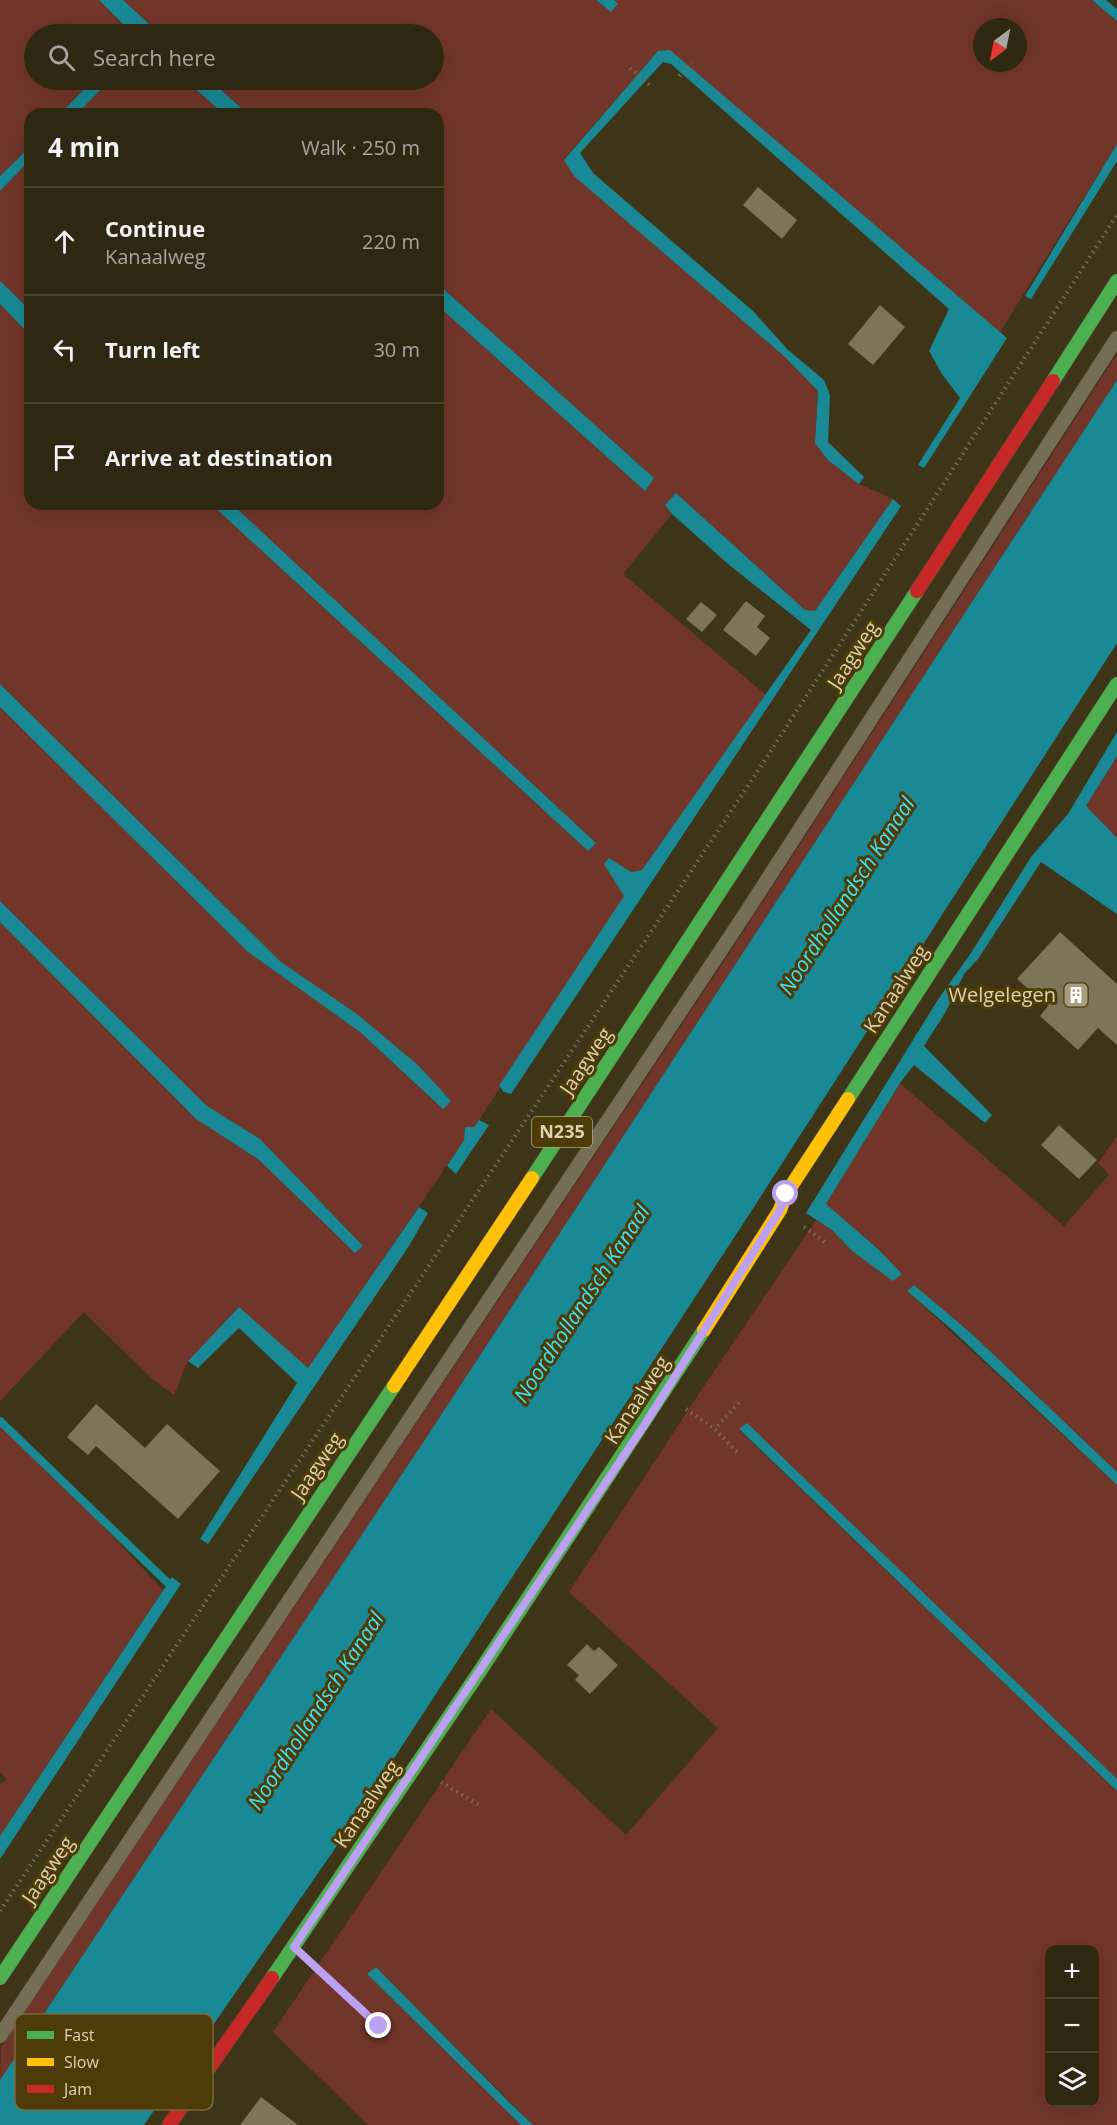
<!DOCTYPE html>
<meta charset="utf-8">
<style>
:root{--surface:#2e2711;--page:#3a331f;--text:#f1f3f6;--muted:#a7a59f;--line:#494431}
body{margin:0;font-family:"Open Sans",sans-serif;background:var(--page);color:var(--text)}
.controls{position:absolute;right:18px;bottom:18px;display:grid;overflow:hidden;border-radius:12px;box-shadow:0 6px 24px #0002}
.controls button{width:54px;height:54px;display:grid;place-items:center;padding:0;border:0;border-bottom:2px solid var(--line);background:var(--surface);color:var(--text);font:30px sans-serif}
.compass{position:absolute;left:973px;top:18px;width:54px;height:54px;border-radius:50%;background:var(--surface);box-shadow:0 6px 24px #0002;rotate:212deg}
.stop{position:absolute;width:18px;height:18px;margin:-14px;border:4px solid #bca0f2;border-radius:50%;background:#fff}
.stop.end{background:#bca0f2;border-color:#fff;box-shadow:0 2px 6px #0008}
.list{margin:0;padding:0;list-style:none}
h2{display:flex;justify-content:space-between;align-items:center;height:78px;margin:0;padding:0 24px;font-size:26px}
h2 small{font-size:20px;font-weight:400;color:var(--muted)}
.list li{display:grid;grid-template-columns:39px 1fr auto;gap:18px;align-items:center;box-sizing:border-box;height:108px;padding:0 24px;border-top:2px solid var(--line)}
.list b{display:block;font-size:22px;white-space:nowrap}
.list p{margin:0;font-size:20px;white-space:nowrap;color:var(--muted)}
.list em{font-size:20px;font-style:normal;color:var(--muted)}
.icon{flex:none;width:33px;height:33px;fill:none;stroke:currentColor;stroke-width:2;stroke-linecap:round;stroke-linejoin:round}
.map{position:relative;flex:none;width:1117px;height:2125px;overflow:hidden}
.search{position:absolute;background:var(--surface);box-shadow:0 6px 24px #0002;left:24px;top:24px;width:420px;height:66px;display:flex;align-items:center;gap:15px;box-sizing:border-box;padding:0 21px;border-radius:33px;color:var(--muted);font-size:22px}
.panel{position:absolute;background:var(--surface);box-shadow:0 6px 24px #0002;left:24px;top:108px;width:420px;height:402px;border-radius:18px}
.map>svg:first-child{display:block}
.green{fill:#72352a;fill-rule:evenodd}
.water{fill:#198a95}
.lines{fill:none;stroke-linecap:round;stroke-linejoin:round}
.stream{stroke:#198a95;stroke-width:8}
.building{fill:#7e7458}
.lane-casing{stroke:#554d37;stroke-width:15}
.fast-casing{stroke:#554d37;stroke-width:15}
.slow-casing{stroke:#554d37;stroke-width:15}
.jam-casing{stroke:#554d37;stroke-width:15}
.path{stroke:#756d58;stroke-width:4;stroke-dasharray:1.5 4.5;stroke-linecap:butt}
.lane{stroke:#756d55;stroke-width:14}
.fast{stroke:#4caf50;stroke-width:14}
.slow{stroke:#ffc107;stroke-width:14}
.jam{stroke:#c62828;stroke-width:14}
.route{stroke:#bca0f2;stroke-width:8}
.labels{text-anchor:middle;stroke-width:6;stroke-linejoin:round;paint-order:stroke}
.shield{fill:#4d3c08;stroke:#b2a580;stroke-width:1.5}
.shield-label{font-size:18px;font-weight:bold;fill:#ded2b3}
.street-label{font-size:20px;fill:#ded2b3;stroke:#4d3c08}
.poi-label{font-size:20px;fill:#ded2b3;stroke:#4d3c08;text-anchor:end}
.water-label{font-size:21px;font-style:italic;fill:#40e1f7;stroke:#4d3c08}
.key{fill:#4d3c08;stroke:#78693b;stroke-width:1.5}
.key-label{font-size:16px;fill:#ded2b3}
</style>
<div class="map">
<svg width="1117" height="2125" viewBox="0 0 1117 2125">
<rect width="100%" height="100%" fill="#3e3417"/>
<path class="green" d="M 0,0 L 99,0 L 133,34 L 34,34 L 34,80 L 93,80 L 60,114 L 30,114 L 30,147 L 0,176 Z
M 123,0 L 596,0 L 611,12 L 618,4 L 614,0 L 1092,0 L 1117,21 L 1117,144 L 1000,332 L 658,51 L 564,159 L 575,176 L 785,357 L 818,391 L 815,444 L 859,484 L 893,499 L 815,611 L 805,610 L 676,493 L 665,505 L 672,514 L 623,574 L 766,695 L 642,870 L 631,872 L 609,858 L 625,896 L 479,1120 L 474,1127 L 465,1128 L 464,1140 L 308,1369 L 239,1307 L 188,1361 L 174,1395 L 151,1378 L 84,1312 L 0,1401 L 0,922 L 196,1119 L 258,1159 L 355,1253 L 363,1246 L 260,1139 L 207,1106 L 0,901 L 0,707 L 248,952 L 360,1032 L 443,1109 L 418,1065 L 357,1014 L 281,962 L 0,684 L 0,304 L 30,335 L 30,504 L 211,504 L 588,851 L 596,843 L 232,504 L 438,504 L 438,306 L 645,491 L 654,478 L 438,284 L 438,114 L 248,114 L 210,80 L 434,80 L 434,34 L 160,34 ZM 982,27 L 1018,27 L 1018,63 L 982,63 Z
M 110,80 L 185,80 L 224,114 L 77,114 Z
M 30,160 L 30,310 L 0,281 L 0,191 Z
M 1117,354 L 1117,380 L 428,1435 L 0,2080 L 1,2047 L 742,934 Z
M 1117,756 L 1117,838 L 1086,806 Z
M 900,1083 L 1064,1226 L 1109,1175 L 1098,1163 L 1117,1136 L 1117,1472 L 972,1334 L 914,1285 L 907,1291 L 1117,1485 L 1117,1779 L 747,1424 L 739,1430 L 1117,1791 L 1117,2125 L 533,2125 L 376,1967 L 367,1974 L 521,2125 L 368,2125 L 273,2032 L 491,1709 L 626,1835 L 718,1728 L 569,1592 L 698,1395 L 816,1220 L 832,1230 L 852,1251 L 893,1280 L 901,1274 L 878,1249 L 826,1204 ZM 1050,1950 L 1094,1950 L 1094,2102 L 1050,2102 Z
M 0,1422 L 73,1494 L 163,1590 L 0,1836 L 0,1784 L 7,1780 L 0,1772 Z"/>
<path class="water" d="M 99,0 L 123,0 L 160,34 L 133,34 Z
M 596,0 L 614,0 L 618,4 L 611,12 Z
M 1092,0 L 1106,0 L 1117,9 L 1117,21 Z
M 670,50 L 1007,338 L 924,468 L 918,465 L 960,398 L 942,374 L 929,351 L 949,309 L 671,64 L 663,62 L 580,153 L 593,173 L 753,311 L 787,349 L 824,380 L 830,395 L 828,442 L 864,477 L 859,484 L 828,460 L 815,443 L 818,391 L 785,357 L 574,176 L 564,160 L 658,51 Z
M 93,80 L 110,80 L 77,114 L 60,114 Z
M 185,80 L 210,80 L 248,114 L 224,114 Z
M 1117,144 L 1117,161 L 1031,299 L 1025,296 Z
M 30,147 L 30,160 L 0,191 L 0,176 Z
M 0,281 L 30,310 L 30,335 L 0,304 Z
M 438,284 L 654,478 L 645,491 L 438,306 Z
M 1117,380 L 1117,643 L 754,1207 L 334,1850 L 144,2125 L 0,2125 L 0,2080 L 428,1435 Z
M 676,493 L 805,610 L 815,611 L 893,499 L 901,506 L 511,1094 L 504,1092 L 499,1086 L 624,896 L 604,864 L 609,858 L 631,872 L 642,870 L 811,630 L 728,564 L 672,514 L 665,505 Z
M 211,504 L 232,504 L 596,843 L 588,851 Z
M 0,684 L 281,962 L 357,1014 L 418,1065 L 451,1101 L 443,1109 L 360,1032 L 248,952 L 0,707 Z
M 1117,732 L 1117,756 L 1086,806 L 1117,838 L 1117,914 L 1041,862 L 978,959 L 964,974 L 945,1013 L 924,1046 L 992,1115 L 985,1123 L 914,1065 L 900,1083 L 826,1204 L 878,1249 L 902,1274 L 893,1281 L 852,1251 L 832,1230 L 806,1213 L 939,998 L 971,953 L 1031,857 L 1068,814 Z
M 0,901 L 207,1106 L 260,1139 L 363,1246 L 355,1253 L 258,1159 L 196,1119 L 0,922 Z
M 479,1120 L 489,1125 L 456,1174 L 447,1166 L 464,1140 L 465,1127 L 474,1127 Z
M 419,1207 L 428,1213 L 409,1246 L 208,1544 L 200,1539 L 297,1383 L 239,1328 L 198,1368 L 188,1361 L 239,1307 L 308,1368 Z
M 914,1285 L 972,1334 L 1117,1472 L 1117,1485 L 951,1329 L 907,1291 Z
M 747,1423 L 1117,1779 L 1117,1791 L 739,1429 Z
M 172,1577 L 181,1584 L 0,1859 L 0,1836 Z
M 376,1967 L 510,2103 L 533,2125 L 521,2125 L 367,1974 Z"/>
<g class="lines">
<path class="stream" d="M 0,1421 L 170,1585"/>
</g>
<path class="building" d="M 758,187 L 797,220 L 782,239 L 743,205 Z
M 880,305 L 905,327 L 873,365 L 848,344 Z
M 746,601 L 765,616 L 757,627 L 770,638 L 756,656 L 723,630 Z
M 701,602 L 717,615 L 702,632 L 686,619 Z
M 1060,932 L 1117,984 L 1117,1045 L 1098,1028 L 1078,1050 L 1040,1016 L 1048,1006 L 1017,979 Z
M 1059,1125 L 1097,1160 L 1079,1179 L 1041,1145 Z
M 96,1404 L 145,1448 L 167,1424 L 220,1471 L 178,1519 L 96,1446 L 88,1455 L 67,1437 Z
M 587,1644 L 594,1651 L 599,1647 L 618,1665 L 590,1694 L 575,1680 L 579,1675 L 567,1665 Z
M 261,2097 L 298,2125 L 240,2125 Z"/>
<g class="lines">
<g class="lane-casing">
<path id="lane" d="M 0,2036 L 747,911 L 1117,338"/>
</g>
<g class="fast-casing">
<path id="fast" d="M 1053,381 L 1117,281
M 848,1099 L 1117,684
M 532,1178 L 917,591
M 0,1978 L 394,1386
M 272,1978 L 480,1671 L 704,1330"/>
</g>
<g class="slow-casing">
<path id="slow" d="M 704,1330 L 780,1210 L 786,1194 L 848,1099
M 394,1386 L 532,1178"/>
</g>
<g class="jam-casing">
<path id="jam" d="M 917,591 L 1053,381
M 169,2125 L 272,1978"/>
</g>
<path class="path" d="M 630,68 L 652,87
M 679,76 L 691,62
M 804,1227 L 828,1244
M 686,1409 L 715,1429
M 737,1452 L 715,1429 L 742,1400
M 441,1782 L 479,1805
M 0,1911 L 767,757 L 1117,215
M 316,1967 L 379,2026"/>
<use href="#lane" class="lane"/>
<use href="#fast" class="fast"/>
<use href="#slow" class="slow"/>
<use href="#jam" class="jam"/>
</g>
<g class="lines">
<path class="route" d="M 379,2026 L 294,1947 L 645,1424 L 780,1210 L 786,1194"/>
</g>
<defs>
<g id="building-square" transform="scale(1.35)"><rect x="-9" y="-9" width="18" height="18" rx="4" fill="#a69b7c" stroke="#4d3c08"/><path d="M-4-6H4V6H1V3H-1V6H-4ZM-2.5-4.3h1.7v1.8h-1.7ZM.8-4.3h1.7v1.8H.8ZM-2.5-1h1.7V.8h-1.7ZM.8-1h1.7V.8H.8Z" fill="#fff"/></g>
</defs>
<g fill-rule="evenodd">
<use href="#building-square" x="1076" y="995"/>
</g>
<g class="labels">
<rect class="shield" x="532" y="1117" width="60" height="30" rx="4.5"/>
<g class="shield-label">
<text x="562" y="1138">N235</text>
</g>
<g class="street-label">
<text transform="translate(853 655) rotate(-57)" y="7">Jaagweg</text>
<text transform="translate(896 989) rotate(-57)" y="7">Kanaalweg</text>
<text transform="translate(586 1061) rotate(-56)" y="7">Jaagweg</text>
<text transform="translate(637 1400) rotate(-57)" y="7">Kanaalweg</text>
<text transform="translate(317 1466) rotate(-56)" y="7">Jaagweg</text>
<text transform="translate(367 1804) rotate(-56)" y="7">Kanaalweg</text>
<text transform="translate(48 1870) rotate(-56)" y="7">Jaagweg</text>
</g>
<g class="poi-label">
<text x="1056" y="1002">Welgelegen</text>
</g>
<g class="water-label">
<text transform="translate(847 896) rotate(-57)" y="7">Noordhollandsch Kanaal</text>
<text transform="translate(582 1304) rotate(-57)" y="7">Noordhollandsch Kanaal</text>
<text transform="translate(316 1711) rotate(-57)" y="7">Noordhollandsch Kanaal</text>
</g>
</g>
<rect x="15" y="2014" width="198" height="96" rx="9" class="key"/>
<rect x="27" y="2031" width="27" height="8" fill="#4caf50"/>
<rect x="27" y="2058" width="27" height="8" fill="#ffc107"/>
<rect x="27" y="2085" width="27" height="8" fill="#c62828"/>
<g class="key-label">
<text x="64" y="2041">Fast</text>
<text x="64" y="2068">Slow</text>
<text x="64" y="2095">Jam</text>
</g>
</svg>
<div class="controls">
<button>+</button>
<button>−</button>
<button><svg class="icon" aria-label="layers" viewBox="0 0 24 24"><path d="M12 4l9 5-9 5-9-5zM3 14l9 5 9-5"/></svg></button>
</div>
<svg class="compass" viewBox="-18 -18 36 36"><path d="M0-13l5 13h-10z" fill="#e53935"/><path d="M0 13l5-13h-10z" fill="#a7a59f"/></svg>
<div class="stop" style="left:786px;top:1194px"></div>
<div class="stop end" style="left:379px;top:2026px"></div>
<div class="search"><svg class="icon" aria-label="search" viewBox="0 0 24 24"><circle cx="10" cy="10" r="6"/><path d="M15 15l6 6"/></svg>Search here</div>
<section class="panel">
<h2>4 min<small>Walk · 250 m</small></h2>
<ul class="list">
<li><svg class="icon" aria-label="ahead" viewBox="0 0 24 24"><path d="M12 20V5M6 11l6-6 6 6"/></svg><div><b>Continue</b><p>Kanaalweg</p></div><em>220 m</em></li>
<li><svg class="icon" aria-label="left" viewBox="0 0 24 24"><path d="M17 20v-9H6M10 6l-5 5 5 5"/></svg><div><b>Turn left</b></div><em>30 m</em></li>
<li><svg class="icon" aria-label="arrive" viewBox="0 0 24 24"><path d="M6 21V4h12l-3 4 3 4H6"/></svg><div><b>Arrive at destination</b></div></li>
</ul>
</section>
</div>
